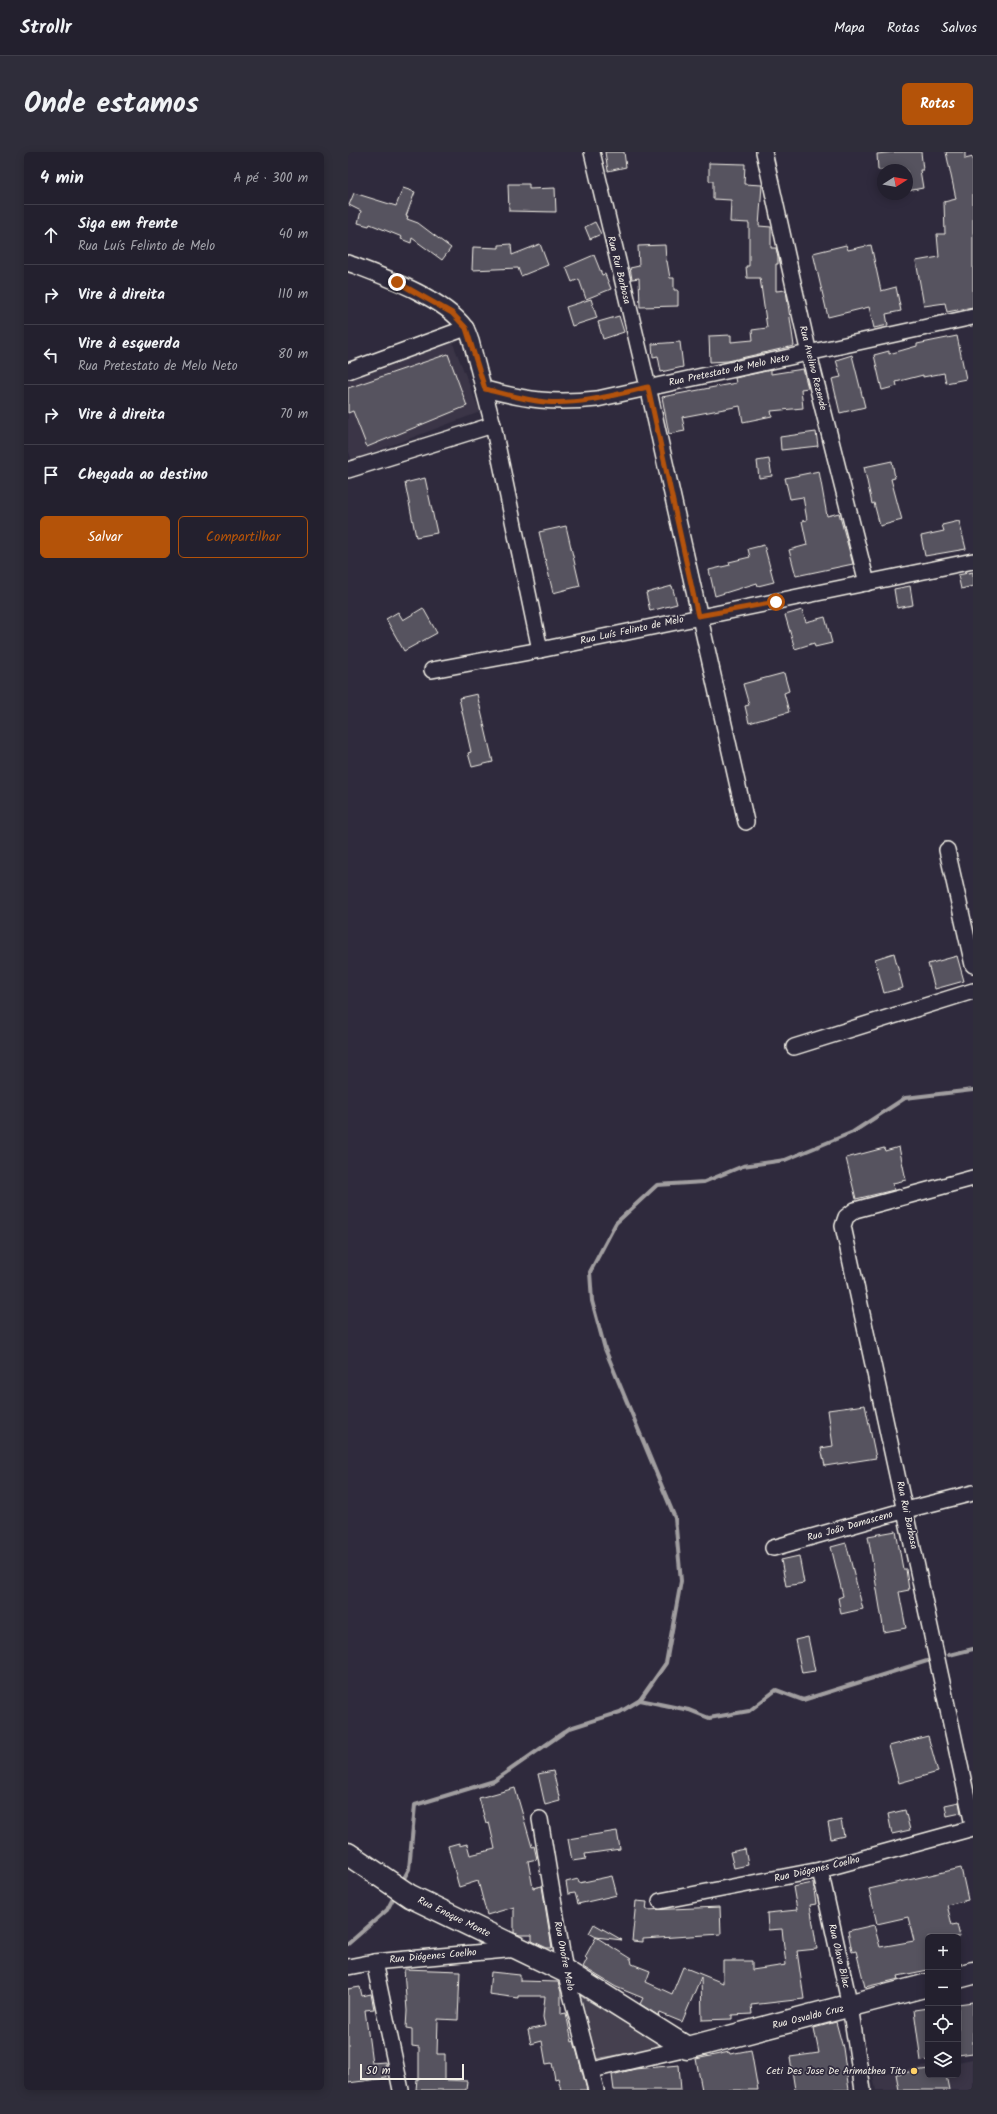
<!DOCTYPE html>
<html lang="pt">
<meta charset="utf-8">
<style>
body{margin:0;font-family:Kalam,sans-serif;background:#2f2d3a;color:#f1f3f6}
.controls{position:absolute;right:12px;bottom:12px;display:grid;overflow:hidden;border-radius:6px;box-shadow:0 2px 10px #0003}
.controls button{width:36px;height:36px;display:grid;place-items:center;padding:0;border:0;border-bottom:1px solid #403e4a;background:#23202e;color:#f1f3f6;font:20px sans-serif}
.compass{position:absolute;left:529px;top:12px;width:36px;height:36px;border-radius:50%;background:#23202e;box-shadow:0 2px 10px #0003;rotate:79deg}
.scale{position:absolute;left:12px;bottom:10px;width:104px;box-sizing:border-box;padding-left:4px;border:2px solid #f4f1e8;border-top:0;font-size:11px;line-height:14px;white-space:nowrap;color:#f4f1e8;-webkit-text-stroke:3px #2f2a3d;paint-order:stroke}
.stop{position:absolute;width:12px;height:12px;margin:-9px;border:3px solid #b45309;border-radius:50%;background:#fff}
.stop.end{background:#b45309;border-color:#fff;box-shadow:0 1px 4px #0008}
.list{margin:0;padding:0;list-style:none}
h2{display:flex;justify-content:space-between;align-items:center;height:52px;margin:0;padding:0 16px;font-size:17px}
h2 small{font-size:13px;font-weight:400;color:#a3a3aa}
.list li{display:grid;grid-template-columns:26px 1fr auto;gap:12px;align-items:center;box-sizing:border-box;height:60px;padding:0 16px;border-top:1px solid #403e4a}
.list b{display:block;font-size:15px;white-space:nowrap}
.list p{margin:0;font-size:13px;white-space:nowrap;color:#a3a3aa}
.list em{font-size:13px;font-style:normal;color:#a3a3aa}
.actions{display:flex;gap:8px;padding:12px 16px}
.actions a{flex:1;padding:9px 0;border:1px solid #b45309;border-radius:6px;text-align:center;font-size:14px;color:#b45309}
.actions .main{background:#b45309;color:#fff}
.icon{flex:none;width:22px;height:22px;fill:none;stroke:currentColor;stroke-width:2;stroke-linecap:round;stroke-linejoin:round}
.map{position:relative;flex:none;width:625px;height:1938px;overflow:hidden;border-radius:6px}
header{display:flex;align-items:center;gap:24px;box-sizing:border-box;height:56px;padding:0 20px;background:#23202e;border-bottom:1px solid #403e4a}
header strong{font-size:19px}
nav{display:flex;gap:22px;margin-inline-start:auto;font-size:14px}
.intro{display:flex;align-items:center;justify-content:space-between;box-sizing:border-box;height:96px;padding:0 24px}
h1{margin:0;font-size:28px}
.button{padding:10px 18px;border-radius:6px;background:#b45309;color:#fff;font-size:14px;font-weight:700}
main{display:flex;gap:24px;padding:0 24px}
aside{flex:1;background:#23202e;border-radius:6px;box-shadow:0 2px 10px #0003}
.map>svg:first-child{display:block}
.built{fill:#3b3647}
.green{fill:#454050;stroke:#9c989c}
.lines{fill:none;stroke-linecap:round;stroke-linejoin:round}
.stream{stroke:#a19ea0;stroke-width:4}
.building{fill:#56525f;stroke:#f4f1e8}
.minor-casing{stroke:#f4f1e8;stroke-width:18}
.secondary-casing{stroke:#f4f1e8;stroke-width:25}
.minor{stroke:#2f2a3d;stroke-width:15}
.secondary{stroke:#2f2a3d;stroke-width:22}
.route{stroke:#b45309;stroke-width:5}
.poi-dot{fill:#ffd166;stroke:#2f2a3d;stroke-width:1.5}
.labels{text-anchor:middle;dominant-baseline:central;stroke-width:3.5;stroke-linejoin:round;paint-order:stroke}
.street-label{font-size:10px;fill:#f4f1e8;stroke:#2f2a3d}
.poi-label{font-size:10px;fill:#f4f1e8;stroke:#2f2a3d;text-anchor:end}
</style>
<header>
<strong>Strollr</strong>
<nav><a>Mapa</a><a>Rotas</a><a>Salvos</a></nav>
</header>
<div class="intro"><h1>Onde estamos</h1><a class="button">Rotas</a></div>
<main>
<aside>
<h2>4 min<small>A pé · 300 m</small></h2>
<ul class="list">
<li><svg class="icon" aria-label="ahead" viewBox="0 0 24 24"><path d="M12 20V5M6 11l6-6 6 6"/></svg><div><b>Siga em frente</b><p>Rua Luís Felinto de Melo</p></div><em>40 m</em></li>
<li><svg class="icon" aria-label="right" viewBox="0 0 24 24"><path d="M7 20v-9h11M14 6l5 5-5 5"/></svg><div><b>Vire à direita</b></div><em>110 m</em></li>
<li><svg class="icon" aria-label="left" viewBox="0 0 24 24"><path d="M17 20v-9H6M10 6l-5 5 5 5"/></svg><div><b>Vire à esquerda</b><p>Rua Pretestato de Melo Neto</p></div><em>80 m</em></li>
<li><svg class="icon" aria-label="right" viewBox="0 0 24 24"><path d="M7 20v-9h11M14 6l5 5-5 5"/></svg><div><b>Vire à direita</b></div><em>70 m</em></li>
<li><svg class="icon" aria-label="arrive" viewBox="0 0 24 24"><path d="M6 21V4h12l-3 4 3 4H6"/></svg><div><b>Chegada ao destino</b></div></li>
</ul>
<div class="actions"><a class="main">Salvar</a><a>Compartilhar</a></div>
</aside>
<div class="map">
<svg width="625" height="1938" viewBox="0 0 625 1938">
<rect width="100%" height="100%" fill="#2f2a3d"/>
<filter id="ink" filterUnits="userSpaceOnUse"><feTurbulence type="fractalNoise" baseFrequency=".025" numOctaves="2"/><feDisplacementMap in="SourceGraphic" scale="8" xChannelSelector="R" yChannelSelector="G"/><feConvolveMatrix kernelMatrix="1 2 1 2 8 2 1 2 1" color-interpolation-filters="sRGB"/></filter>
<g filter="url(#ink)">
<!-- built -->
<g class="built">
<polygon points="104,189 132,260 4,308 0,297 0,229"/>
<polygon points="625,1907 625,1938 528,1938 525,1923 580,1914 580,1923 610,1923 610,1910"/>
</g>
<!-- green -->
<polygon class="green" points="226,1840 317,1895 247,1907"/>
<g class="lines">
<!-- stream -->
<g class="stream">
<polyline points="601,1503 625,1497"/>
<polyline points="292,1548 318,1511 333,1429 327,1366 257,1197 244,1149 242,1120 268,1071 309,1033 356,1030 395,1014 437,1008 505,980 557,946 625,938"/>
<polyline points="54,1730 61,1717 67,1653 146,1629 222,1576 272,1560 292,1548 341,1558 361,1566 401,1559 428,1538 455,1548 579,1509"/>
<polyline points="0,1792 39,1758 48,1741"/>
</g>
</g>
<!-- building -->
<g class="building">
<polygon points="257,0 276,0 278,15 260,19"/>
<polygon points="547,0 573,0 575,18 572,18 575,36 559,39 559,18 530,18 529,2"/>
<polygon points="598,0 617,0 617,7 625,5 625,155 599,160 597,151 576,154 568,109 591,105 589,82 597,82 596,50 608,47"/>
<polygon points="361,11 397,12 396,32 414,33 411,74 423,75 423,96 428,96 430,106 430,112 428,112 428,139 438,138 446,194 380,209 362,210 361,184 383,183 383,190 405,188 404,178 419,176 412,126 399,126 398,114 401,114 401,71 382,70 383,48 365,47 365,29 361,29"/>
<polygon points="160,32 181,32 181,37 207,36 208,60 161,59"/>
<polygon points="55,36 67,40 58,64 60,64 59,67 70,71 103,96 94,108 64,86 63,91 53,87 54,85 22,72 21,74 10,71 13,59 1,53 6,41 48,54"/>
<polygon points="247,70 253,82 242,87 237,75"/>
<polygon points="163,92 164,103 192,92 200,113 173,124 170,116 124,118 125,95 151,96 151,93"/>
<polygon points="317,93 318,109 319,109 322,126 326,126 326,138 330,138 330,154 292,155 291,126 284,127 282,116 291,114 290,94"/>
<polygon points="498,93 500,98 523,93 533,139 548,135 553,159 538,162 540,173 526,176 521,155 480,165 465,101"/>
<polygon points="246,103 254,123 257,122 263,137 238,147 231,127 224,130 218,115"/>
<polygon points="243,147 249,166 224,174 218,155"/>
<polygon points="271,164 276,180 255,187 250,170"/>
<polygon points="609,184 618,227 598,231 596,221 575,225 575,223 548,230 549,234 534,238 526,203 541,199 541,202 569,194 569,192"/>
<polygon points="332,190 335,215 313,220 310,204 305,205 304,192"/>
<polygon points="100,202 119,254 19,295 5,259 0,261 0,236"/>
<polygon points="504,203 517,255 492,261 484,227 493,225 488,208"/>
<polygon points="455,217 460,236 453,237 455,256 423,259 424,264 395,270 392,254 334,265 337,279 321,282 314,245 388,231 387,226 423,218 423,222"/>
<polygon points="468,280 470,294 433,298 432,285"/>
<polygon points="421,307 424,324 411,326 409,309"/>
<polygon points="544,309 547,326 543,327 554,368 532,374 526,351 524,352 516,315"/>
<polygon points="471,319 479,364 491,361 505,412 448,424 441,398 459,393 454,369 459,368 455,345 442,347 437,326"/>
<polygon points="77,326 89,381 68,385 57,331"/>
<polygon points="611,369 618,397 577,404 573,384 596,379 594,373"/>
<polygon points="218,374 232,434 205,441 191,380"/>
<polygon points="416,393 426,430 410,434 409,431 367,444 361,418 382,413 381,410 402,405 400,397"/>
<polygon points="625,420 625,434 613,437 610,423"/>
<polygon points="324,434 329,452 302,459 298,441"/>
<polygon points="562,434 565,453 549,456 546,437"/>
<polygon points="75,456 89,481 56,499 38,467 50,460 55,468"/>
<polygon points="454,458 458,470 477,465 484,491 467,495 466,491 447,497 437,463"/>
<polygon points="436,521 441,539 436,541 441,560 401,571 397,554 401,553 395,532"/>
<polygon points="129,542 145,610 124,615 120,601 123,600 111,546"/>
<polygon points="546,801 555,836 536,841 527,807"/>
<polygon points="609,804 616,829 587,837 580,812"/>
<polygon points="551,995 558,1028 545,1031 546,1038 508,1047 498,1006 536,996 537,999"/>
<polygon points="517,1253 528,1306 477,1314 473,1296 485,1294 480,1258"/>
<polygon points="548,1379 555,1417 558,1417 561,1438 551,1440 558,1476 536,1480 520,1384"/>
<polygon points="498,1391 515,1457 493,1462 490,1446 495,1444 483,1395"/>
<polygon points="451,1404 456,1431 438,1434 433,1408"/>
<polygon points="460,1485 467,1519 454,1521 447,1488"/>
<polygon points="580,1584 590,1620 551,1631 541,1594"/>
<polygon points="205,1619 212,1649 197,1653 190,1622"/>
<polygon points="167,1636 184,1695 186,1694 189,1707 180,1709 185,1736 194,1734 204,1796 199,1796 184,1789 184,1783 172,1783 166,1781 166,1755 139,1763 130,1729 111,1735 100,1694 111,1691 111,1694 119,1692 122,1703 147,1697 141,1670 138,1671 131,1646"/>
<polygon points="611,1650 613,1661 599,1664 597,1653"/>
<polygon points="557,1658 562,1678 544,1682 540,1662"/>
<polygon points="493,1668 496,1684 483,1687 480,1671"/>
<polygon points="269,1679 272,1697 237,1702 238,1707 224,1709 220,1687"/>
<polygon points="397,1697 400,1713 386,1716 382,1700"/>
<polygon points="613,1716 620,1748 599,1753 604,1773 609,1772 612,1785 580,1785 580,1818 550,1824 551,1827 517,1835 508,1799 504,1800 500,1779 526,1773 532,1795 566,1789 560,1765 529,1772 521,1737"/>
<polygon points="264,1724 269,1743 230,1752 227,1741 220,1742 218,1730 230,1727 231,1731"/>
<polygon points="465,1731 468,1752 462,1753 469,1797 449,1799 456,1847 403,1853 404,1862 384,1863 384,1867 354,1868 353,1825 334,1870 312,1861 311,1864 292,1852 295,1846 268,1835 235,1815 239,1807 237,1805 248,1785 241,1781 246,1772 274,1788 248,1785 283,1807 284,1812 302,1819 298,1830 324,1842 335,1815 375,1831 375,1809 404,1809 404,1818 438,1813 434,1777 420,1778 419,1761 449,1758 445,1735"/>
<polygon points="288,1749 299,1750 298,1758 372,1755 373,1782 295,1787 295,1790 284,1789"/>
<polygon points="56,1817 112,1819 110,1868 90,1867 89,1902 97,1902 97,1928 119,1929 118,1938 68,1938 69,1927 71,1927 71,1895 64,1894 64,1877 58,1876 59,1859"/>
<polygon points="143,1820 172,1823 172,1829 210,1830 213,1840 213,1862 218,1861 224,1890 226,1889 239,1938 213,1938 210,1926 207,1927 204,1911 198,1912 194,1889 183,1892 180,1878 197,1874 195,1865 197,1844 170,1844 170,1846 141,1842"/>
<polygon points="12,1835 14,1844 23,1842 26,1857 17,1858 24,1911 37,1910 39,1926 0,1931 0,1837"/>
<polygon points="625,1850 625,1901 610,1903 610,1852"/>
<polygon points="580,1856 580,1908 573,1909 566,1858"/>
<polygon points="488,1870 495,1896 501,1938 447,1938 442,1905 471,1901 466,1876"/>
<polygon points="403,1898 410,1938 354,1938 348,1907 381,1900 382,1902"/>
<polygon points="331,1913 333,1938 266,1938 264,1923 287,1917"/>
<polygon points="580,1917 580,1923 598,1923 601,1938 551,1938 548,1922"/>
</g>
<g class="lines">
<!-- minor casing -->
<g class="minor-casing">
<g id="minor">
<polyline points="244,0 300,235 398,670"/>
<polyline points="416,0 461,202 519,431"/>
<path d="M 0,111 C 34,124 95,145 117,175 C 120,179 121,184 123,189 L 145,273 L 192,498"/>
<polyline points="0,219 118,176"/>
<path d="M 137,237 C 178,248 206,252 249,247 L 625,165"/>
<polyline points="0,318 145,273"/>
<polyline points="84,518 192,498 625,409"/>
<polyline points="599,698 625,813"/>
<polyline points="446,895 625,839"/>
<polyline points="625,1026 507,1058 498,1065 495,1074 625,1673"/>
<polyline points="425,1396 558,1358 625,1341"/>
<polyline points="192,1667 217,1819 248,1938"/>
<polyline points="472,1718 502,1854 515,1938"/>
<polyline points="312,1749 472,1718 625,1676"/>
<polyline points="26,1810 53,1938"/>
<polyline points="0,1815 26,1810 170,1797"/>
<polyline points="244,1918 339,1896"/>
</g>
</g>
<!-- secondary casing -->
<g class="secondary-casing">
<g id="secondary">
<polyline points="0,1702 62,1744 217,1819 339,1896 580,1833"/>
<polyline points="610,1825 625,1821"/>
</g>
</g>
<!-- minor -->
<use href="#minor" class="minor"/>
<!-- secondary -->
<use href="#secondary" class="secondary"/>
</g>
</g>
<g class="lines" filter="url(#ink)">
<!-- route -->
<path class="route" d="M 49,130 L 104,161 L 118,176 L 137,237 C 157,242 176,248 197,250 C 232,253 266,243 300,235 L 350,464 L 428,450"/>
</g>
<!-- markers -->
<circle class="poi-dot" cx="566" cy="1919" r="4"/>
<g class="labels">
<!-- street labels -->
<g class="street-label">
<text transform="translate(271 118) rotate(76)">Rua Rui Barbosa</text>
<text transform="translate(465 216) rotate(76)">Rua Avelino Rezende</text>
<text transform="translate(381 218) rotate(-12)">Rua Pretestato de Melo Neto</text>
<text transform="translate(284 478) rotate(-12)">Rua Luís Felinto de Melo</text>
<text transform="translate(559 1363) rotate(78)">Rua Rui Barbosa</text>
<text transform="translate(502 1374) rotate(-16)">Rua João Damasceno</text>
<text transform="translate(469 1717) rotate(-13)">Rua Diógenes Coelho</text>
<text transform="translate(106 1765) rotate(26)">Rua Enoque Monte</text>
<text transform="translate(85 1804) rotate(-5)">Rua Diógenes Coelho</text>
<text transform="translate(216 1804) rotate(79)">Rua Onofre Melo</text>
<text transform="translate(491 1804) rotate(77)">Rua Olavo Bilac</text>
<text transform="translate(460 1865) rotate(-14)">Rua Osvaldo Cruz</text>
</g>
<!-- poi labels -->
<g class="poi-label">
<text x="558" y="1919">Ceti Des Jose De Arimathea Tito</text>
</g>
</g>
</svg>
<div class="controls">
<button>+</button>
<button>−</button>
<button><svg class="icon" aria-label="locate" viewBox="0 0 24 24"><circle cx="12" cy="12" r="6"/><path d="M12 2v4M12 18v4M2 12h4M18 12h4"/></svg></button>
<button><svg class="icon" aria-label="layers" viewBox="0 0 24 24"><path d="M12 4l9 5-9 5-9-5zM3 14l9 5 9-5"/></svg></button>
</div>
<svg class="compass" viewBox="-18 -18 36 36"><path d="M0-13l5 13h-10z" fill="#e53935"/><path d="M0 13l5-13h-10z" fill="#a3a3aa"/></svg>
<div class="scale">50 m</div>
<div class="stop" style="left:428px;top:450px"></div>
<div class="stop end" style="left:49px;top:130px"></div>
</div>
</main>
